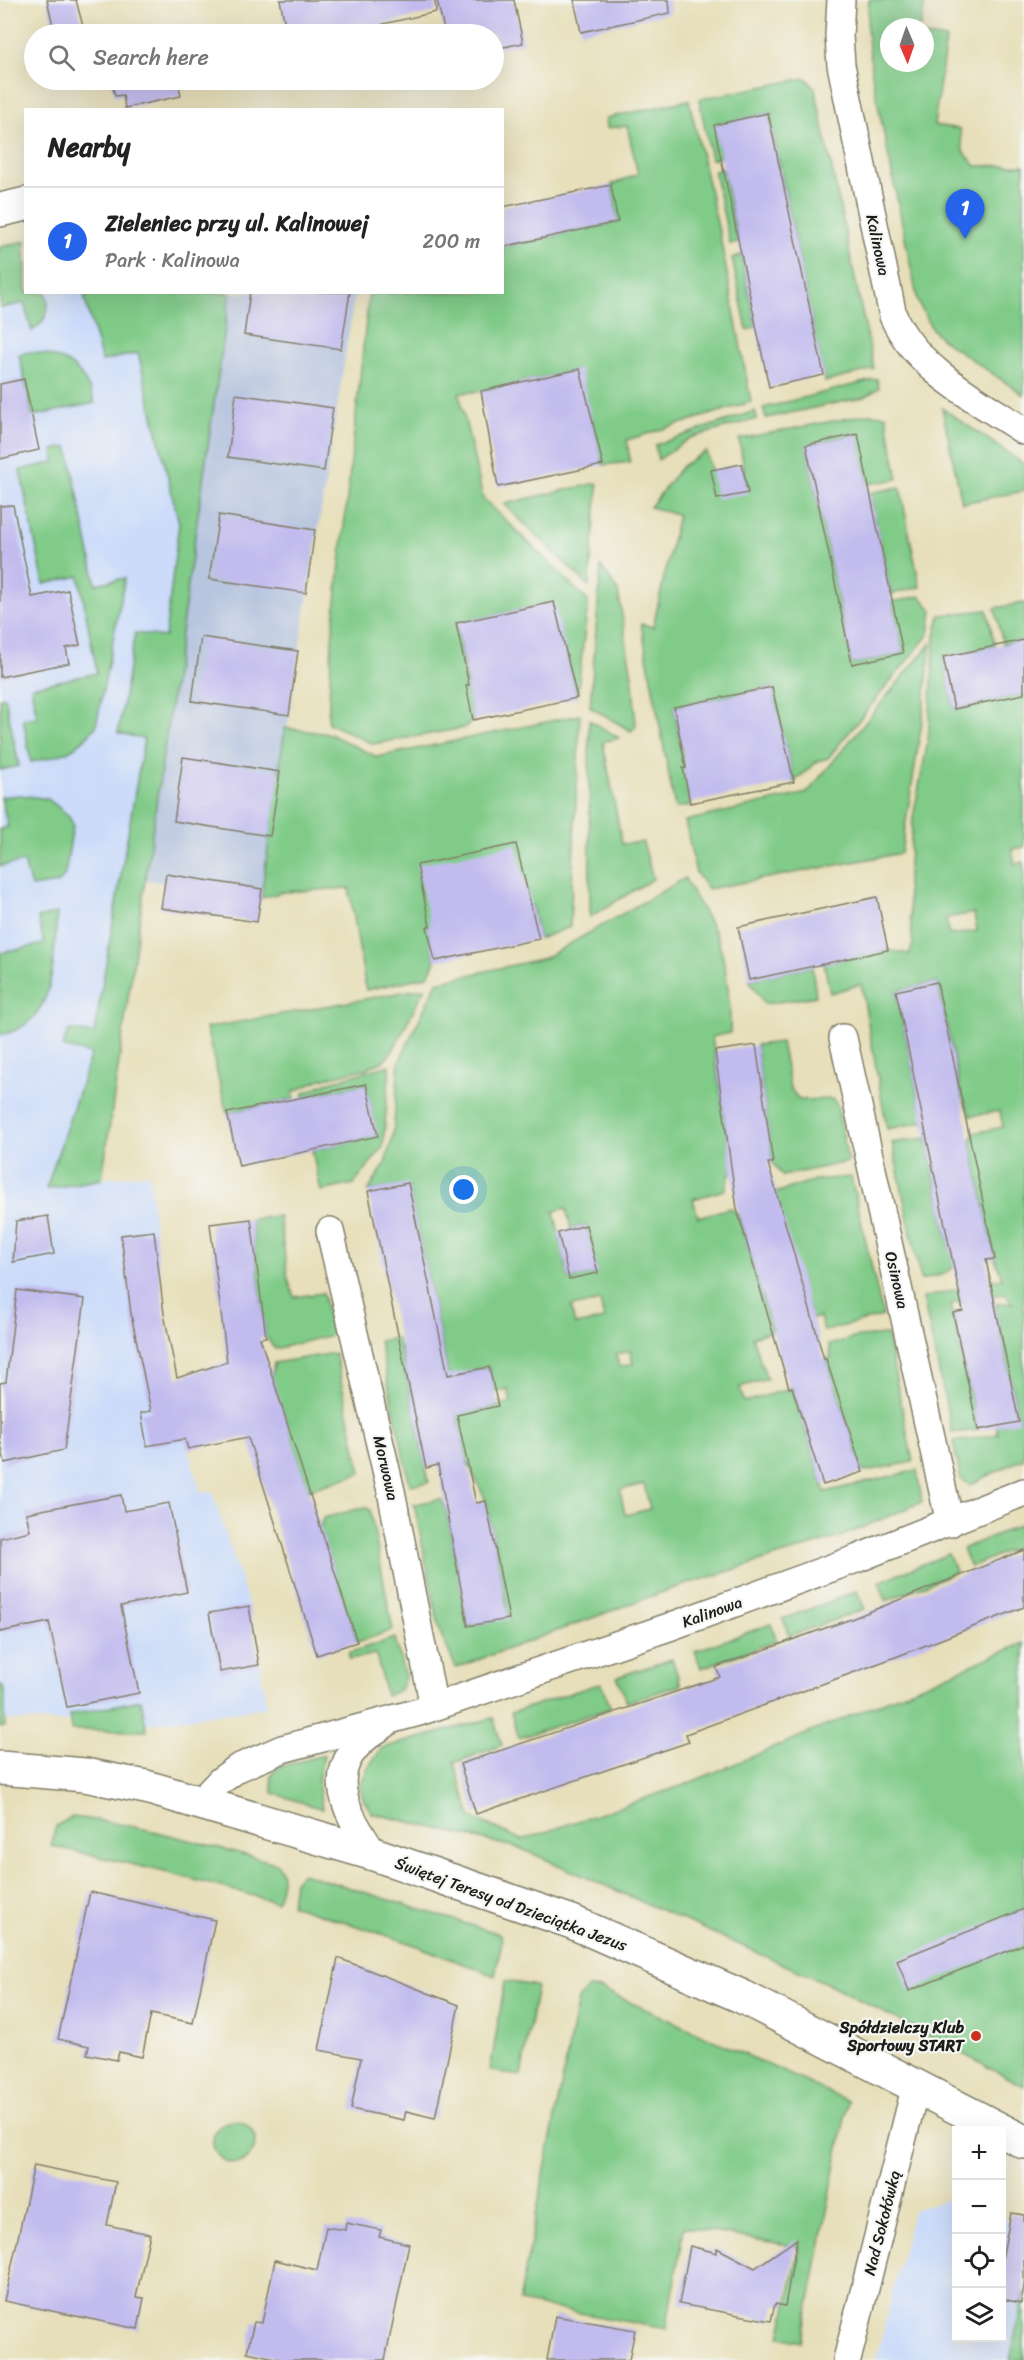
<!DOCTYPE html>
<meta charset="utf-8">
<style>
body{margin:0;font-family:Sriracha,sans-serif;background:#f2f2f2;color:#222}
.controls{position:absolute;right:18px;bottom:18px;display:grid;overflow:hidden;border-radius:0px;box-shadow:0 6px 24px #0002}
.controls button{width:54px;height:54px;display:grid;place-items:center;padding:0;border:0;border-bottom:2px solid #e0e0e0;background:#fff;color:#222;font:30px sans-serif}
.compass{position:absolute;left:880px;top:18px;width:54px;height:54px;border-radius:50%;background:#fff;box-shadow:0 6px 24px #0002;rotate:178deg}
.you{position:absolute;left:464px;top:1190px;width:21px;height:21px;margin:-15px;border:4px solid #fff;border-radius:50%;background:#1a73e8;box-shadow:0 0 0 9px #1a73e833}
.badge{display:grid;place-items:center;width:39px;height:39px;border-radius:50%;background:#2563eb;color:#fff;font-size:20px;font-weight:700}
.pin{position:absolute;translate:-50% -50px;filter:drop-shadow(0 2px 3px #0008)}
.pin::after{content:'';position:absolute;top:32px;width:21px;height:18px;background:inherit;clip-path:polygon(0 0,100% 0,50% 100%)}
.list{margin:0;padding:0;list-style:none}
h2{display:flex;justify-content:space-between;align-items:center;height:78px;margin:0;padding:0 24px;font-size:26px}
h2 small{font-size:20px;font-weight:400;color:#767676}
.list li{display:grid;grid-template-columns:39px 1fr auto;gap:18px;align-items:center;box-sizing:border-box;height:108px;padding:0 24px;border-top:2px solid #e0e0e0}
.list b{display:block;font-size:22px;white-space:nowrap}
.list p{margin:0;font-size:20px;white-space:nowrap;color:#767676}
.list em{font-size:20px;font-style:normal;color:#767676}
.icon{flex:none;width:33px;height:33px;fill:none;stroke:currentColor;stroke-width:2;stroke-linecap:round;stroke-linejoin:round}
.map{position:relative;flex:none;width:1024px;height:2360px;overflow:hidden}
.search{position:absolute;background:#fff;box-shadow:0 6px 24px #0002;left:24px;top:24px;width:480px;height:66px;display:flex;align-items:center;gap:15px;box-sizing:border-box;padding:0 21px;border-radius:33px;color:#767676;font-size:22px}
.panel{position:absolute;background:#fff;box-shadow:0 6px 24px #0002;left:24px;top:108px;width:480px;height:186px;border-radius:0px}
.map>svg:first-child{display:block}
.built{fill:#cbdbf9}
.industrial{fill:#b7c5de}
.green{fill:#80cb88;stroke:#4e7452;stroke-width:1.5;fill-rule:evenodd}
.building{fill:#c2bcee}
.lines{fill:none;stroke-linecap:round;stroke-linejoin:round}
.minor-casing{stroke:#827e6a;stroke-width:30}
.tertiary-casing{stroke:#827e6a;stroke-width:36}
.minor{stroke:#fff;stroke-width:27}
.tertiary{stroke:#fff;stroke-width:33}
.poi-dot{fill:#c8321e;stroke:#f6f6f2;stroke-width:2}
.labels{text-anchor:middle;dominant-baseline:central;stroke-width:4.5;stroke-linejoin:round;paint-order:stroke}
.street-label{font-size:16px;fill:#1c1c1c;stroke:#f6f6f2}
.poi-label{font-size:16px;font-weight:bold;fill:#1c1c1c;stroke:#f6f6f2;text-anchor:end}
</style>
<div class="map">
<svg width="1024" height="2360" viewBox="0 0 1024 2360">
<rect width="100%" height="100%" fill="#f6f6f2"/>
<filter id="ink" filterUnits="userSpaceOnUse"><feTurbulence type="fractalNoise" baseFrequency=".0167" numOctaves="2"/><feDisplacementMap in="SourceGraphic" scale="12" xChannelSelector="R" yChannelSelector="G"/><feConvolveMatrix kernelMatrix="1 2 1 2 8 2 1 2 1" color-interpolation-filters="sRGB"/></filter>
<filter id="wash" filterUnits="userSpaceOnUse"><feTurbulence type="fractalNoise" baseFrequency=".008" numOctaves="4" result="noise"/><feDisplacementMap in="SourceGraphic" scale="24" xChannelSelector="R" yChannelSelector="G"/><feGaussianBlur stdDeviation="1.35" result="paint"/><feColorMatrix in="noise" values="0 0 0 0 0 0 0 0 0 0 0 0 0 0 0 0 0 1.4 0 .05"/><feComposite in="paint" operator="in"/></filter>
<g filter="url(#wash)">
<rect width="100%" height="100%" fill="#e7dfb9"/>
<!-- built -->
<g class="built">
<polygon points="25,241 26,292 230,293 102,1179 149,1174 164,1314 185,1439 201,1493 212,1491 249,1606 267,1707 145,1724 0,1720 0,247"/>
<polygon points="956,2197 956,2338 1002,2338 1002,2218 1024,2229 1024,2292 1010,2360 876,2360 913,2210"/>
</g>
<!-- industrial -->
<polygon class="industrial" points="230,293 355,293 257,922 161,908 164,883 146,880"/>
<!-- green -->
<g class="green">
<polygon points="869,0 925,0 921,27 889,27 889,63 925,63 925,36 946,39 934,125 960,129 963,151 976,166 1024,165 1024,395 943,340 932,329 918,302 872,75 867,28"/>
<polygon points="806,78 815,88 874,369 825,382 769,113 715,125 721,157 711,159 699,99"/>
<polygon points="689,100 720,236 751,402 627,440 630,462 603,465 579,370 481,391 459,393 483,498 588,601 577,698 553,603 456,623 473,720 464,728 373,744 328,723 332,639 369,293 502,292 503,247 618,222 611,185 638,174 627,126 607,128 606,118"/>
<polygon points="723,169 738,242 730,244 714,171"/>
<path d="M 25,241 L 26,292 L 46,293 C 51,310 46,321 32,331 L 24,303 L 0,308 L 0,247 Z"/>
<polygon points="741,255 756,327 747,330 732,258"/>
<polygon points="97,293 230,293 102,1179 46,1189 91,1054 62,1047 69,1030 94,1034 144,739 118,733 135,633 165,637 179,523 138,353 102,361 84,296"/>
<path d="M 31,352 C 67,356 83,368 95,403 L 32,416 L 19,354 Z"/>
<polygon points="877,379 879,388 865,397 766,418 763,408"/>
<polygon points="942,408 1024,464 1024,491 962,503"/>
<polygon points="755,411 757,419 690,438 658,460 655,445"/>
<polygon points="869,414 886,415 898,479 868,484 857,434 806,445 852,664 903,653 892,602 920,596 932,610 929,634 828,758 818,761 794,782 772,687 674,707 690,803 689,806 675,808 641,624 653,627 678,515 650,507 682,466 706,451 711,470 748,492 739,439"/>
<path d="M 68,447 L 96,584 L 125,578 L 96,726 C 75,753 63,755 31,762 L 23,719 L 37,717 L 31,687 L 97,673 L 79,576 L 44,584 L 20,470 L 55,462 L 53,450 Z"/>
<polygon points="597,483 598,487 589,586 504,504"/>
<polygon points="900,487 920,587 891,594 870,493"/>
<polygon points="601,566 618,591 633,682 636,726 631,731 590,707"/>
<polygon points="1024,603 1024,640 1003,644 995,608"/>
<path d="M 987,610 L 995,646 L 943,657 L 954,709 L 1024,694 L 1024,847 L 1012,849 L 1015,864 L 1024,862 L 1024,1458 L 970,1485 L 961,1479 L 953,1442 L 998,1434 L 997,1426 L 1019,1421 L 995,1304 L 1012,1303 L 1005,1293 L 951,1304 L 978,1430 L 952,1433 L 923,1298 L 1002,1278 L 995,1259 L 971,1143 L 974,1133 L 1003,1127 L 1000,1111 L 971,1116 L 962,1097 L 937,982 L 896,991 L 920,1106 L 927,1121 L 887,1129 L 861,984 L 830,993 L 824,963 L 888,950 L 909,954 L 913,945 L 907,884 L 913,817 L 928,741 L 935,637 L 940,615 ZM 974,913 L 977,931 L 949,935 L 946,918 Z"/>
<polygon points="931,643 922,722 901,853 708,889 696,873 685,821 807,793"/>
<polygon points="5,697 19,766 0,770 0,698"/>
<polygon points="580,715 570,927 539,939 532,905 428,927 435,961 428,976 366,990 349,888 283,892 261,898 285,728 330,734 377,757"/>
<polygon points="589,720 619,738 603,742 622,844 643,842 653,879 590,917"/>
<polygon points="20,795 48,799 69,816 73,825 65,874 59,883 31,887 24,862 0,866 0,829 8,827 1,797"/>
<path d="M 685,878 C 694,899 711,921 718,940 C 727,966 731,1006 730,1033 L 712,1037 L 732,1168 L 725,1190 L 693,1199 L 698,1217 L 730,1208 L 739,1216 L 772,1331 L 752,1337 L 767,1379 L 740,1387 L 744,1402 L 792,1388 L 825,1492 L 917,1470 L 922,1502 L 840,1537 L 671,1589 L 456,1668 L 440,1632 L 414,1504 L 441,1499 L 446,1509 L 468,1626 L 509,1618 L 486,1501 L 466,1459 L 408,1184 L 368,1191 L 384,1166 L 393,1136 L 399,1062 L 437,982 L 545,958 ZM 566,1208 L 571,1229 L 586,1225 L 597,1273 L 569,1279 L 554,1211 ZM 600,1301 L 604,1319 L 575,1325 L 571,1307 ZM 630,1351 L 633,1364 L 619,1367 L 616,1354 ZM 489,1367 L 494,1392 L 508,1389 L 511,1403 L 477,1411 L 469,1371 ZM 644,1484 L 650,1509 L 625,1515 L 620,1490 Z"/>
<path d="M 57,913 C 53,959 58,1024 0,1035 L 0,953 L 44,944 L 38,918 Z"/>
<polygon points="812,966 816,996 765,1004 749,980"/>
<polygon points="425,988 392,1052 382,1062 364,1069 321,1079 293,1092 294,1099 227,1113 206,1028"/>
<polygon points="781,1042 790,1088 799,1100 832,1099 837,1104 848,1162 782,1176 773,1163 756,1045"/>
<polygon points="390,1065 383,1147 354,1184 321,1191 312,1150 377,1136 366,1084 304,1097 304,1093 326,1083"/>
<polygon points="926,1138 954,1267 944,1274 921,1280 892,1143"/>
<polygon points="851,1177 883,1316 824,1331 820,1317 812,1319 775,1193 815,1180"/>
<polygon points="279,1216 288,1279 294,1297 323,1293 332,1335 275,1349 266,1337 251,1219"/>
<polygon points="887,1335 913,1462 863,1472 826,1359 831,1358 829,1345 857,1337"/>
<polygon points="396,1338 401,1351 429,1482 410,1485 379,1341"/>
<polygon points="335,1353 361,1473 308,1490 272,1377 274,1363"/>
<polygon points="365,1507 370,1510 393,1630 357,1642 320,1528 323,1518"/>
<polygon points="1024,1523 1024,1544 970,1567 962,1549"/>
<polygon points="948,1554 956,1572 886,1601 879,1582"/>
<polygon points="857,1591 865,1609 789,1636 783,1619"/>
<polygon points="771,1624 777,1641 701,1668 695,1651"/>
<polygon points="395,1638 405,1678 400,1690 386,1696 376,1654 350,1659 348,1653"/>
<polygon points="1024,1643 1024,2086 833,1986 522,1849 372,1813 363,1799 360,1786 368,1767 382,1748 493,1718 502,1745 454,1763 471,1817 522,1840 684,1785"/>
<polygon points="672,1659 681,1685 627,1702 617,1677"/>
<polygon points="601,1683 611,1708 519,1738 511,1713"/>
<polygon points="0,1684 5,1688 5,1727 0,1727"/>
<polygon points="141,1700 147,1731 71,1730 69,1715"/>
<polygon points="324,1755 318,1780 322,1809 273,1793 271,1776 278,1767"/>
<path d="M 72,1817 C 140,1824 209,1846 276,1863 C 287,1874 280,1888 277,1902 L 161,1871 L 51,1846 L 56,1826 Z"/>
<polygon points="302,1873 500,1934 502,1940 495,1976 404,1941 291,1905 294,1881"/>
<polygon points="505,1981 537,1986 521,2076 490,2071"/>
<polygon points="588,1988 601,1989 848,2101 802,2342 780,2337 800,2247 684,2227 666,2329 519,2302 578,1999"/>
<circle cx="234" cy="2142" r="21"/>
<polygon points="1024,2292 1024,2360 1010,2360"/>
</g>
<g id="blocks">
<!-- building -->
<g class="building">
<polygon points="47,0 76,0 85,34 55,34"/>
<polygon points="280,0 435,0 436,12 383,24 385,34 287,34"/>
<polygon points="437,0 514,0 523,43 494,49 494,34 445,34"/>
<polygon points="574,0 669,0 670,13 581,32"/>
<polygon points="111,80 178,80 181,96 125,108 123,95 115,96"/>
<polygon points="318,80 348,80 319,86"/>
<polygon points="768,113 824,375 769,387 714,125"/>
<polygon points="611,185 618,222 502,247 502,207"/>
<polygon points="250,292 350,292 341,349 244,335"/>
<polygon points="580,369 603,465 498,487 481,391"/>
<polygon points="24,379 39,450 0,459 0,384"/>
<polygon points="236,394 333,408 324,471 228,457"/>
<polygon points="858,434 903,653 852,664 806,445"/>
<polygon points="742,464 748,493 717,499 711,470"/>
<polygon points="13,505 32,597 68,590 80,645 66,648 69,663 0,677 0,506"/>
<polygon points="219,515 315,530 306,593 209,579"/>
<polygon points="554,602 577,698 473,720 466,685 469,685 456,623"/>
<polygon points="201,637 298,651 289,715 192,701"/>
<polygon points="1024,640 1024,694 954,709 943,657"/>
<polygon points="772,687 794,782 690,803 683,768 686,768 674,707"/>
<polygon points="183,757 280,772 270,836 174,821"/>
<polygon points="516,844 539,939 435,961 427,927 430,926 417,865"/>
<polygon points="166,874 262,889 257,922 161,908"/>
<polygon points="877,897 888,950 749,980 738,927"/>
<polygon points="937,982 995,1259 986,1260 1019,1422 978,1430 953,1313 963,1311 896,991"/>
<polygon points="756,1045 773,1163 768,1163 824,1359 826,1359 863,1472 823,1485 792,1387 789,1388 737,1209 715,1051"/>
<polygon points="366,1084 378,1136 239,1166 227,1113"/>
<polygon points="408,1183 448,1375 489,1367 498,1406 457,1415 476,1503 486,1501 509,1619 468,1626 438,1465 426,1468 368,1191"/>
<polygon points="48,1216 54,1254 13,1262 16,1221"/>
<polygon points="251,1219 266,1337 260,1338 357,1642 317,1655 248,1437 188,1449 185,1439 147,1446 141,1413 151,1411 131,1314 121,1235 154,1231 164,1314 177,1378 227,1362 210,1224"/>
<polygon points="586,1225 598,1273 569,1279 558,1233"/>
<polygon points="17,1290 85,1299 64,1450 5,1463 0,1439 0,1383 6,1382"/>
<polygon points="121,1495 124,1511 169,1503 187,1592 121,1606 139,1693 67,1707 49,1622 0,1632 0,1538 30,1531 26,1513"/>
<polygon points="1024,1550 1024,1607 893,1658 686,1734 689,1742 476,1814 460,1764 720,1677 716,1667 851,1619"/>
<polygon points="249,1606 259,1665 220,1672 209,1613"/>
<polygon points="90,1892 215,1920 193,2023 151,2014 142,2057 119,2052 117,2060 87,2054 89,2046 58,2039"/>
<polygon points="1024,1909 1024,1944 909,1991 897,1960"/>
<polygon points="338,1958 459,2005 435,2118 406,2111 404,2120 351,2109 361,2058 319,2050"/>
<polygon points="34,2165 116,2182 107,2225 150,2234 136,2297 144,2298 138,2329 4,2301"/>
<polygon points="1011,2213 1024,2215 1024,2286 1021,2303 1002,2299 1002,2259"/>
<polygon points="346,2223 381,2230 379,2237 409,2244 385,2360 284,2360 247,2352 254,2322 262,2323 275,2260 317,2270 326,2227 345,2230"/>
<polygon points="797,2239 785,2306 775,2304 771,2321 679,2304 690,2246 717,2253 717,2248 755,2268"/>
<polygon points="555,2316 635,2330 629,2360 547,2360"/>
</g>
</g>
</g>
<g filter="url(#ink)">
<use href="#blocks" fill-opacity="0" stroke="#827e6a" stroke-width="1.5"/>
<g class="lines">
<!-- minor casing -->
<g class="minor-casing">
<g id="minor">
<path d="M 841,0 L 839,36 L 841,65 L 893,316 C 917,370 976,399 1024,431"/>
<polyline points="843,1038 950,1523"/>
<polyline points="330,1231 391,1491 434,1707"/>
<polyline points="199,1803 220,1781 238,1768 282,1749 419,1712 669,1627 856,1559 1024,1492"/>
<path d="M 374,1854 C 340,1804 320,1763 384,1725"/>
<polyline points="847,2360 916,2085"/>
</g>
</g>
<!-- tertiary casing -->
<g class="tertiary-casing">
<g id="tertiary">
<polyline points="0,210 26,204"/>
<polyline points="0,1768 85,1775 146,1787 374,1854 572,1922 743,1997 1024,2142"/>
</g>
</g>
<!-- minor -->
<use href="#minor" class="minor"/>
<!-- tertiary -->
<use href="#tertiary" class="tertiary"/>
</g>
</g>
<!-- markers -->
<circle class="poi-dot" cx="976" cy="2036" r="6"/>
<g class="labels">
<!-- street labels -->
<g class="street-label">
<text transform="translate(878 245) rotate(78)">Kalinowa</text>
<text transform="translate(897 1280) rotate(77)">Osinowa</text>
<text transform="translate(386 1468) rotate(77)">Morwowa</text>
<text transform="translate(712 1612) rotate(-20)">Kalinowa</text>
<text transform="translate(511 1904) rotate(20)">Świętej Teresy od Dzieciątka Jezus</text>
<text transform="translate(882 2223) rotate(-76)">Nad Sokołówką</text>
</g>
<!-- poi labels -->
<g class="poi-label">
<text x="964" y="2027">Spółdzielczy Klub<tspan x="964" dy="18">Sportowy START</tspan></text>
</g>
</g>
</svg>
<div class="controls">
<button>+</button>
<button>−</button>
<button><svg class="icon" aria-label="locate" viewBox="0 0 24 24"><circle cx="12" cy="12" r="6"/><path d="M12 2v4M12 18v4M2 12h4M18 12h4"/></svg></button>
<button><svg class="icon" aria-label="layers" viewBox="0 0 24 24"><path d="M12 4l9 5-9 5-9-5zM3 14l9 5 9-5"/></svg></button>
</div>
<svg class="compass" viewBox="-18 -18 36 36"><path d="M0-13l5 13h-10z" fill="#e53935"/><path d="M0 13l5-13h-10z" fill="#767676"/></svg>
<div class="you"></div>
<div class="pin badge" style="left:965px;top:239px">1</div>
<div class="search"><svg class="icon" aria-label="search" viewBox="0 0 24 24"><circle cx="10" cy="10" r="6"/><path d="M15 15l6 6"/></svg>Search here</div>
<section class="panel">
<h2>Nearby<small></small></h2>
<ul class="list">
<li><span class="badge">1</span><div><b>Zieleniec przy ul. Kalinowej</b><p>Park · Kalinowa</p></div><em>200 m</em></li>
</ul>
</section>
</div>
